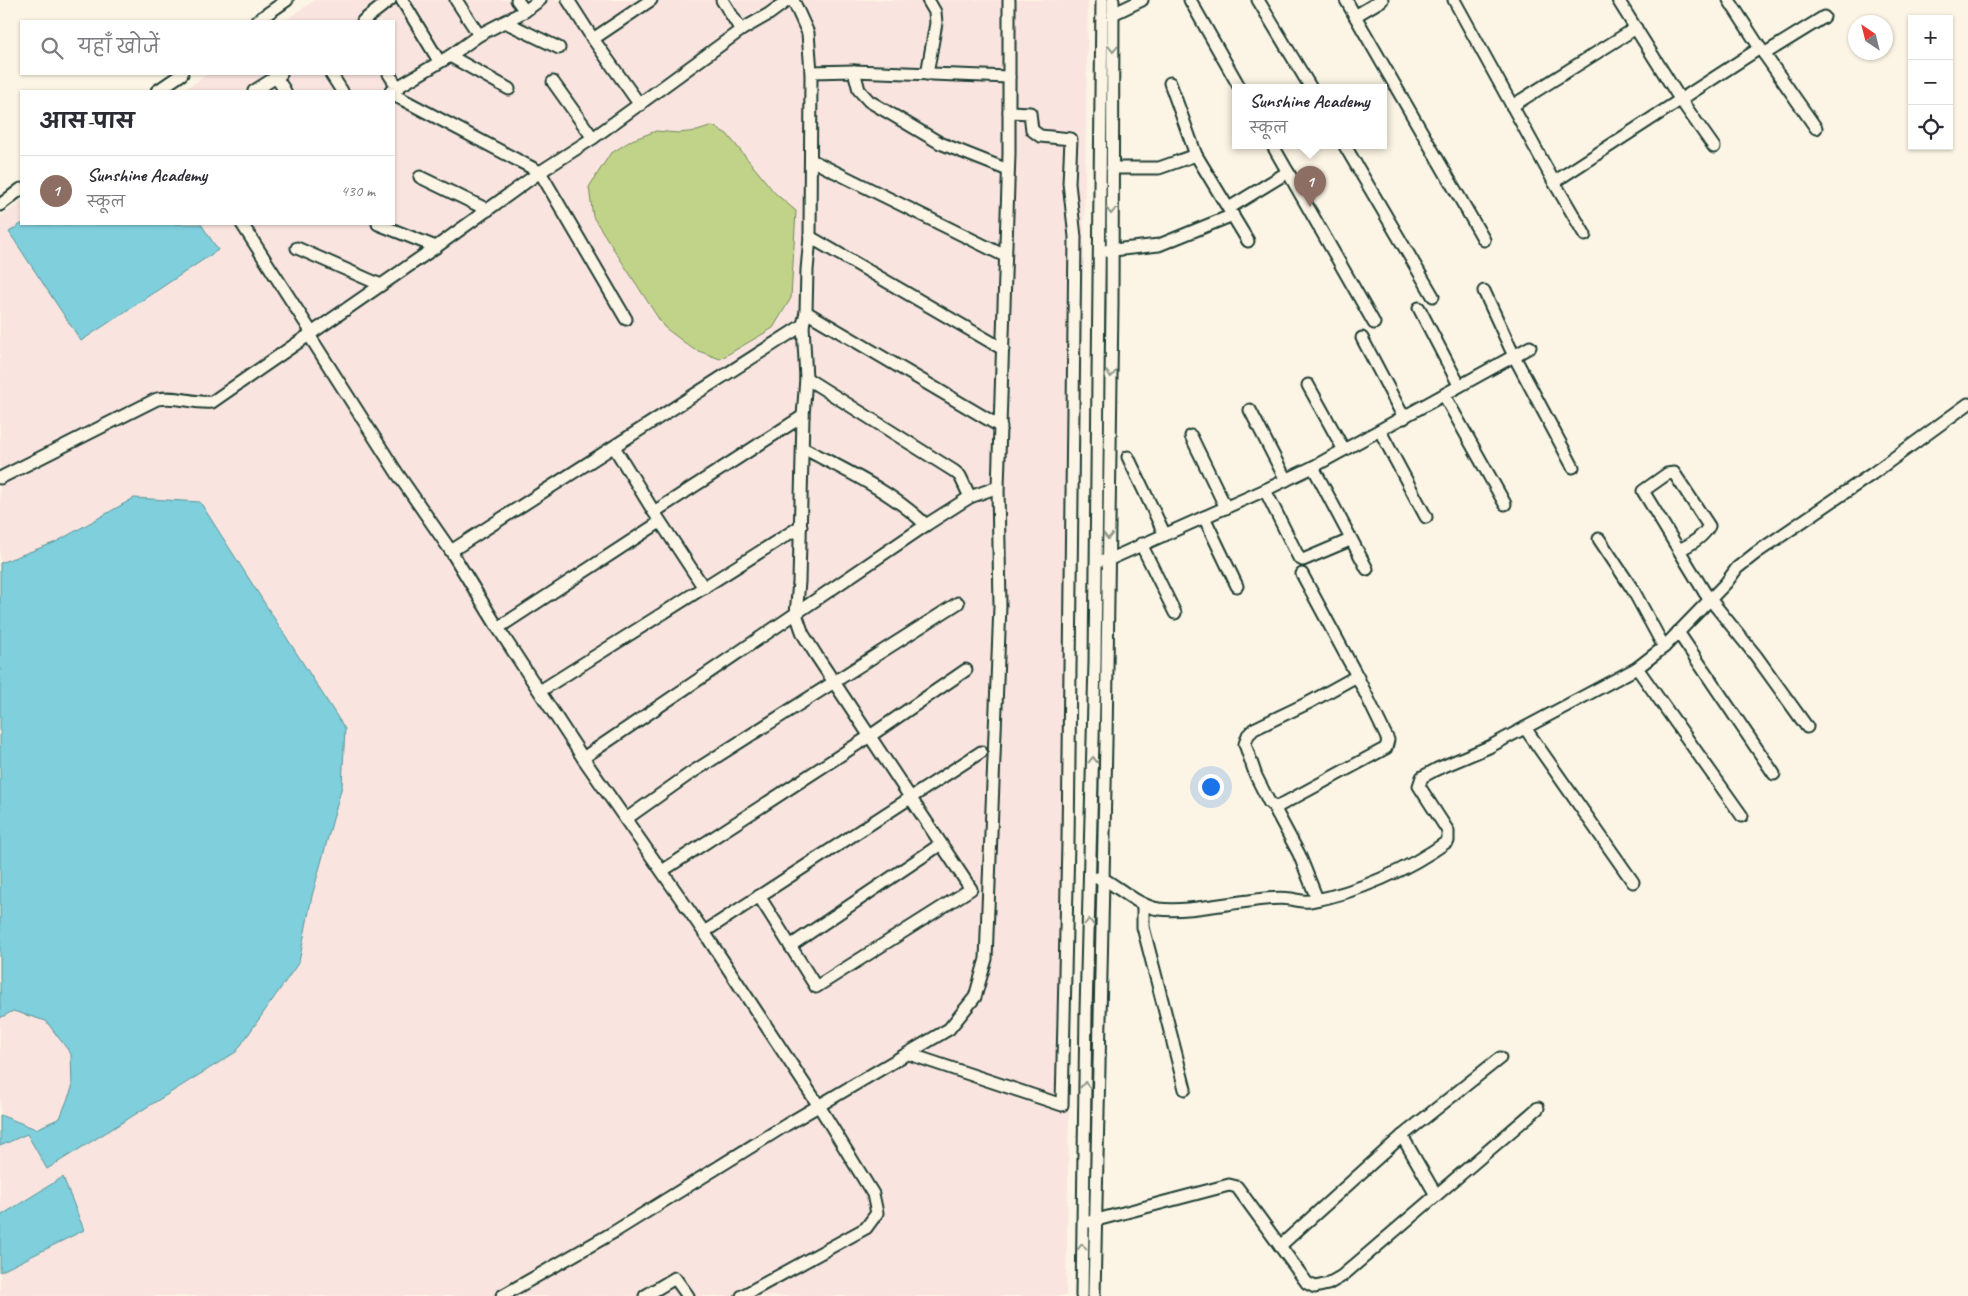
<!DOCTYPE html>
<html lang="hi">
<meta charset="utf-8">
<style>
body{margin:0;font-family:Caveat,"Playpen Sans Deva",sans-serif;background:#f7f7f7;color:#2b2b33}
.controls{position:absolute;right:15px;top:15px;display:grid;overflow:hidden;border-radius:0px;box-shadow:0 1px 4px #0004}
.controls button{width:45px;height:45px;display:grid;place-items:center;padding:0;border:0;border-bottom:1px solid #e1e1e2;background:#fff;color:#2b2b33;font:25px sans-serif}
.compass{position:absolute;left:1848px;top:15px;width:45px;height:45px;border-radius:50%;background:#fff;box-shadow:0 1px 4px #0004;rotate:325deg}
.you{position:absolute;left:1210px;top:786px;width:18px;height:18px;margin:-12px;border:4px solid #fff;border-radius:50%;background:#1a73e8;box-shadow:0 0 0 8px #1a73e833}
.badge{display:grid;place-items:center;width:32px;height:32px;border-radius:50%;background:#1a73e8;color:#fff;font-size:16px;font-weight:700}
.pin{position:absolute;translate:-50% -41px;filter:drop-shadow(0 1px 2px #0008)}
.pin::after{content:'';position:absolute;top:26px;width:18px;height:15px;background:inherit;clip-path:polygon(0 0,100% 0,50% 100%)}
.popup{position:absolute;left:1232px;top:84px;width:155px;height:65px;box-sizing:border-box;display:grid;place-content:center;border-radius:0px;background:#fff;filter:drop-shadow(0 1px 4px #0005);font-size:16px;white-space:nowrap;color:#7c7c81}
.popup b{font-size:19px;color:#2b2b33}
.popup::after{content:'';position:absolute;left:50%;top:100%;margin-left:-10px;border:10px solid transparent;border-top-color:#fff}
.list{margin:0;padding:0;list-style:none}
h2{display:flex;justify-content:space-between;align-items:center;height:65px;margin:0;padding:0 20px;font-size:21px}
h2 small{font-size:16px;font-weight:400;color:#7c7c81}
.list li{display:grid;grid-template-columns:32px 1fr auto;gap:15px;align-items:center;box-sizing:border-box;height:70px;padding:0 20px;border-top:1px solid #e1e1e2}
.list b{display:block;font-size:19px;white-space:nowrap}
.list p{margin:0;font-size:16px;white-space:nowrap;color:#7c7c81}
.list em{font-size:16px;font-style:normal;color:#7c7c81}
.icon{flex:none;width:28px;height:28px;fill:none;stroke:currentColor;stroke-width:2;stroke-linecap:round;stroke-linejoin:round}
.map{position:relative;flex:none;width:1968px;height:1296px;overflow:hidden}
.search{position:absolute;background:#fff;box-shadow:0 1px 4px #0004;left:20px;top:20px;width:375px;height:55px;display:flex;align-items:center;gap:12px;box-sizing:border-box;padding:0 18px;border-radius:0px;color:#7c7c81;font-size:19px}
.panel{position:absolute;background:#fff;box-shadow:0 1px 4px #0004;left:20px;top:90px;width:375px;height:135px;border-radius:0px}
.map>svg:first-child{display:block}
.built{fill:#fae4df}
.green{fill:#c1d388;stroke:#70885e}
.water{fill:#7fcfdc;stroke:#599599}
.lines{fill:none;stroke-linecap:round;stroke-linejoin:round}
.minor-casing{stroke:#1f3d34;stroke-width:15}
.minor{stroke:#fcf5e5;stroke-width:11}
.oneway{stroke:#8e998c}
</style>
<div class="map">
<svg width="1968" height="1296" viewBox="0 0 1968 1296">
<rect width="100%" height="100%" fill="#fcf5e5"/>
<filter id="ink" filterUnits="userSpaceOnUse"><feTurbulence type="fractalNoise" baseFrequency=".02" numOctaves="2"/><feDisplacementMap in="SourceGraphic" scale="10" xChannelSelector="R" yChannelSelector="G"/><feConvolveMatrix kernelMatrix="1 2 1 2 8 2 1 2 1" color-interpolation-filters="sRGB"/></filter>
<g filter="url(#ink)">
<!-- built -->
<polygon class="built" points="315,0 1088,0 1066,1296 0,1296 0,217 21,202 21,224 394,224 394,91 182,91 208,74 394,74 394,21 284,21"/>
<!-- green -->
<polygon class="green" points="713,126 727,134 775,193 796,211 791,298 773,328 720,359 693,349 664,327 593,217 589,187 610,154 632,140 656,131 678,133 697,131"/>
<!-- water -->
<g class="water">
<polygon points="21,224 201,224 218,250 81,341 9,232"/>
<polygon points="134,498 200,502 345,729 342,786 312,896 299,962 236,1052 47,1169 27,1134 0,1146 0,1115 36,1129 60,1118 72,1088 71,1054 46,1021 13,1011 0,1018 0,563 56,542"/>
<polygon points="63,1177 84,1230 0,1272 0,1216"/>
</g>
<g class="lines">
<!-- minor casing -->
<g class="minor-casing">
<g id="minor">
<polyline points="402,0 439,61"/>
<polyline points="456,0 479,35"/>
<polyline points="517,0 525,11"/>
<polyline points="568,0 593,39 640,105"/>
<polyline points="722,0 741,30"/>
<polyline points="1190,0 1240,88"/>
<polyline points="1258,0 1311,88"/>
<polyline points="1346,0 1355,16"/>
<polyline points="1382,0 1355,16 1484,240"/>
<polyline points="1454,0 1554,182"/>
<polyline points="1618,0 1680,99 1714,147"/>
<polyline points="1729,0 1760,48 1816,128"/>
<polyline points="1113,14 1142,0"/>
<polyline points="257,21 287,0"/>
<polyline points="363,21 390,0"/>
<polyline points="505,22 559,48"/>
<polyline points="593,39 651,0"/>
<polyline points="1764,54 1824,17"/>
<polyline points="450,56 509,89"/>
<polyline points="854,71 859,90 869,101 940,143 1008,170"/>
<polyline points="811,72 854,71 1009,77"/>
<polyline points="331,74 342,91"/>
<polyline points="389,74 398,88"/>
<polyline points="927,74 936,23 935,12 928,0"/>
<polyline points="276,77 285,91"/>
<polyline points="553,82 593,138"/>
<polyline points="1170,83 1196,155 1248,241"/>
<polyline points="157,91 182,74"/>
<polyline points="254,91 281,74"/>
<polyline points="391,91 450,56 479,35 525,11 540,0"/>
<polyline points="394,95 540,172 626,319"/>
<polyline points="1512,106 1636,28"/>
<polyline points="1273,146 1374,323"/>
<polyline points="1345,146 1433,296"/>
<polyline points="811,160 1005,256"/>
<polyline points="1112,168 1159,168 1196,155"/>
<polyline points="420,177 488,210"/>
<polyline points="0,205 21,189"/>
<polyline points="1229,208 1288,172"/>
<polyline points="242,224 312,333"/>
<polyline points="378,224 436,247"/>
<polyline points="1585,235 1554,182 1760,48"/>
<polyline points="810,237 1003,349"/>
<polyline points="297,248 381,285"/>
<polyline points="1104,251 1159,245 1233,215"/>
<polyline points="1484,291 1514,356 1573,467"/>
<polyline points="1419,308 1459,385"/>
<polyline points="806,312 1001,427"/>
<polyline points="309,335 397,473 451,551 498,628 583,758 704,932 819,1106 873,1194 877,1213 866,1228 742,1296"/>
<polyline points="1362,338 1404,418"/>
<polyline points="806,378 954,471 960,476 970,497"/>
<polyline points="1308,385 1344,450"/>
<polyline points="1444,395 1505,504"/>
<polyline points="1250,410 1286,480"/>
<polyline points="1380,431 1426,517"/>
<polyline points="1191,436 1226,508"/>
<polyline points="614,447 654,512 704,588"/>
<path d="M 803,448 C 845,470 891,491 926,525"/>
<polyline points="1128,457 1165,535"/>
<polyline points="1313,467 1367,569"/>
<path d="M 0,478 L 157,399 C 178,395 192,404 212,402 L 436,247 L 540,172 L 593,138 L 741,30 L 769,14 L 788,0"/>
<polyline points="1265,490 1299,558 1303,560 1350,540"/>
<polyline points="654,512 803,416"/>
<polyline points="1204,517 1237,586"/>
<polyline points="1599,539 1633,590 1664,647"/>
<polyline points="1141,544 1175,613"/>
<path d="M 1679,550 C 1690,545 1703,537 1709,526 L 1674,473 L 1667,474 L 1643,491 L 1705,593 L 1756,656 L 1807,727"/>
<polyline points="451,551 803,325"/>
<polyline points="1103,560 1108,560 1265,490 1313,467 1530,347"/>
<polyline points="1302,574 1357,676 1388,740 1386,748 1277,807 1276,811 1299,854 1317,899"/>
<polyline points="498,628 660,522"/>
<polyline points="1678,632 1774,774"/>
<polyline points="1637,668 1742,816"/>
<polyline points="540,691 801,526"/>
<polyline points="1525,728 1633,882"/>
<polyline points="583,758 926,525 970,497 998,487"/>
<polyline points="1277,809 1269,802 1256,776 1245,744 1248,735 1254,729 1310,702 1357,676"/>
<polyline points="626,819 688,775 958,603"/>
<polyline points="662,871 870,736 966,670"/>
<path d="M 1097,878 L 1102,878 C 1120,888 1138,906 1159,909 C 1186,912 1222,904 1249,901 C 1263,899 1278,897 1291,899 C 1297,900 1304,902 1310,901 C 1357,893 1409,869 1448,841 L 1448,831 L 1419,786 L 1422,777 L 1437,769 L 1489,747 L 1637,668 L 1664,647 L 1726,583 L 1737,568 L 1756,553 L 1872,474 L 1968,404"/>
<polyline points="759,896 816,987 971,889 816,655 803,634 796,614 799,582 803,416 806,378 803,325 806,312 807,270 810,237 811,72 808,33 793,0"/>
<polyline points="1143,904 1143,927 1185,1089"/>
<polyline points="704,932 981,752"/>
<polyline points="790,946 941,844"/>
<polyline points="909,1054 1062,1105 1068,842 1075,237 1069,183 1071,139 1040,136 1032,130 1030,113 1009,112"/>
<polyline points="1402,1136 1436,1195"/>
<polyline points="1089,1222 1229,1185 1237,1187 1307,1283 1315,1287 1328,1284 1342,1276 1538,1108"/>
<polyline points="1280,1246 1402,1136 1500,1058"/>
<polyline points="502,1296 614,1232 786,1125 949,1029 975,997 986,959 1000,606 998,487 1009,154 1009,0"/>
<polyline points="645,1296 675,1278 688,1296"/>
<polyline points="1082,1296 1086,1011 1095,662 1102,0"/>
<polyline points="1094,1296 1106,742 1112,305 1113,0"/>
</g>
</g>
<!-- minor -->
<use href="#minor" class="minor"/>
</g>
<!-- one-way arrows -->
<defs><path id="oneway-chevron" d="M-2-3.5L2.5 0L-2 3.5" fill="none" stroke-width="1.6" stroke-linecap="round" stroke-linejoin="round" transform="scale(1.25)"/></defs>
<g class="oneway">
<use href="#oneway-chevron" transform="translate(1113 49) rotate(91)"/>
<use href="#oneway-chevron" transform="translate(1111 211) rotate(91)"/>
<use href="#oneway-chevron" transform="translate(1111 374) rotate(91)"/>
<use href="#oneway-chevron" transform="translate(1108 536) rotate(91)"/>
<use href="#oneway-chevron" transform="translate(1093 760) rotate(-89)"/>
<use href="#oneway-chevron" transform="translate(1089 922) rotate(-88)"/>
<use href="#oneway-chevron" transform="translate(1085 1085) rotate(-89)"/>
<use href="#oneway-chevron" transform="translate(1082 1247) rotate(-90)"/>
</g>
</g>
</svg>
<div class="controls">
<button>+</button>
<button>−</button>
<button><svg class="icon" aria-label="locate" viewBox="0 0 24 24"><circle cx="12" cy="12" r="6"/><path d="M12 2v4M12 18v4M2 12h4M18 12h4"/></svg></button>
</div>
<svg class="compass" viewBox="-18 -18 36 36"><path d="M0-13l5 13h-10z" fill="#e53935"/><path d="M0 13l5-13h-10z" fill="#7c7c81"/></svg>
<div class="you"></div>
<div class="pin badge" style="left:1310px;top:207px;background:#8d6e63">1</div>
<div class="popup"><b>Sunshine Academy</b>स्कूल</div>
<div class="search"><svg class="icon" aria-label="search" viewBox="0 0 24 24"><circle cx="10" cy="10" r="6"/><path d="M15 15l6 6"/></svg>यहाँ खोजें</div>
<section class="panel">
<h2>आस-पास<small></small></h2>
<ul class="list">
<li><span class="badge" style="background:#8d6e63">1</span><div><b>Sunshine Academy</b><p>स्कूल</p></div><em>430 m</em></li>
</ul>
</section>
</div>
